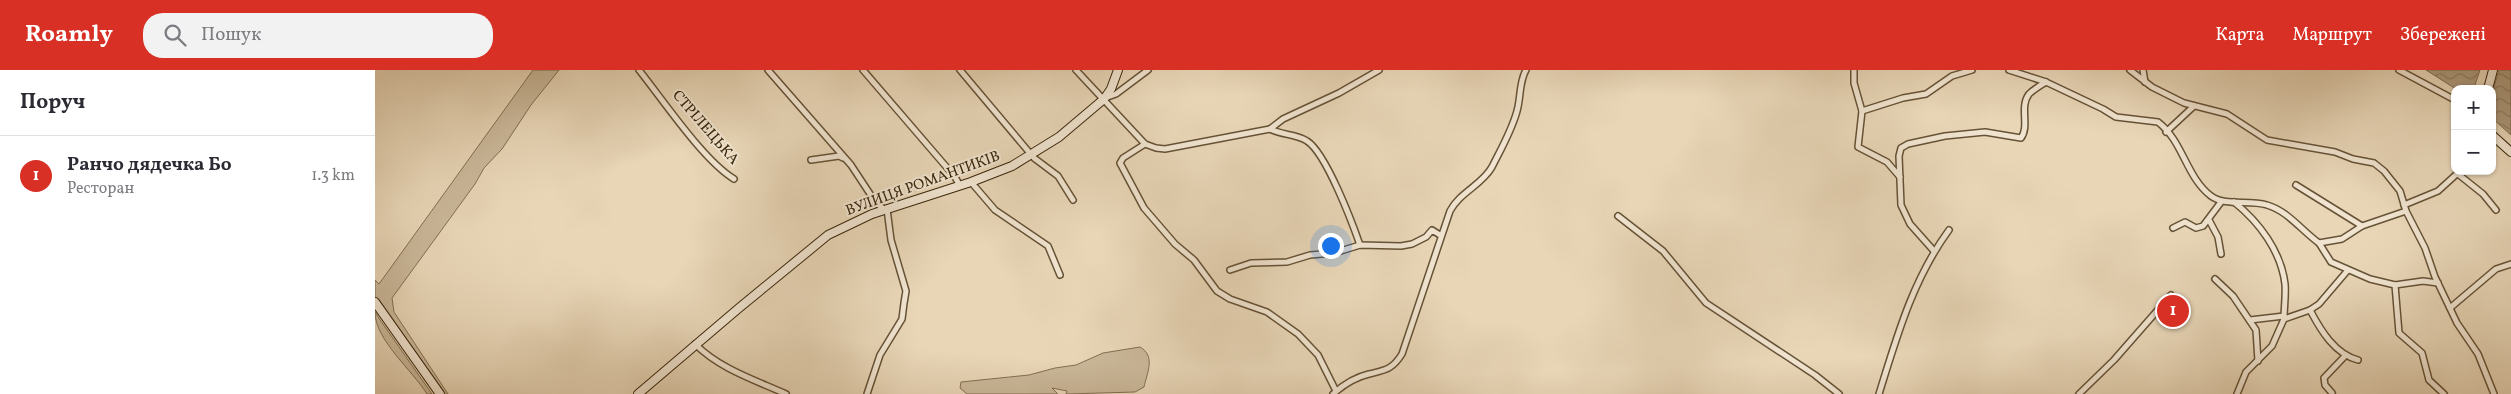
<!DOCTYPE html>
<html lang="uk">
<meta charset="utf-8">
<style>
body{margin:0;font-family:Vollkorn,serif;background:#f2f2f3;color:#2b2b33}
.controls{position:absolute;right:15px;top:15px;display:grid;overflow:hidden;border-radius:10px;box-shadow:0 1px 4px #0004}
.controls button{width:45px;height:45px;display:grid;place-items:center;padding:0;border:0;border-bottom:1px solid #e1e1e2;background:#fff;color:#2b2b33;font:25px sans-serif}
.you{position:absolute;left:955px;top:175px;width:18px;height:18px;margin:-12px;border:4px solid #fff;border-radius:50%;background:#1a73e8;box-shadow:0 0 0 8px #1a73e833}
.badge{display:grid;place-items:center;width:32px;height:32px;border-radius:50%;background:#d93025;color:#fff;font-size:16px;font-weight:700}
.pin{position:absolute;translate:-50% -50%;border:2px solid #fff;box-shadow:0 1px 5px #0006}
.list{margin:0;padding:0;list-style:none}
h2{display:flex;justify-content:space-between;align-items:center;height:65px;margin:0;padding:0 20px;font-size:21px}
h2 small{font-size:16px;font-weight:400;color:#7c7c81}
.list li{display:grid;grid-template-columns:32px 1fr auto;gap:15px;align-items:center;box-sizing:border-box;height:80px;padding:0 20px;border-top:1px solid #e1e1e2}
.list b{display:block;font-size:19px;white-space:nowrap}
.list p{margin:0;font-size:16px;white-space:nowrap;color:#7c7c81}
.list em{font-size:16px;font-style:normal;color:#7c7c81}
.icon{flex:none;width:28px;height:28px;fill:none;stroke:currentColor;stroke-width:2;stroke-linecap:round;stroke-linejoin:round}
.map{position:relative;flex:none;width:2136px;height:324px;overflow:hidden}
header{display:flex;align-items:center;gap:30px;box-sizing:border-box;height:70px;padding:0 25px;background:#d93025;color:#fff}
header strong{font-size:24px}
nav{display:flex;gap:28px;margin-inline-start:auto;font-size:18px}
.search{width:350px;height:45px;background:#f2f2f3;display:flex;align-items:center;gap:12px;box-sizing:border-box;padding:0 18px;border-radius:20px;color:#7c7c81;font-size:19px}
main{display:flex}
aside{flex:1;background:#fff}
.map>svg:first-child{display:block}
.grass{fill:#cab89a;stroke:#826f52}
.water{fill:url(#water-waves);stroke:#7f6c4f}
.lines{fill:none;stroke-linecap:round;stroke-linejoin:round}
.street-casing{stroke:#665236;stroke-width:8}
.secondary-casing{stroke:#3a260b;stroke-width:10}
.street{stroke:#f0e4d0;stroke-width:5}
.secondary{stroke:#f0e4d0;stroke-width:8}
.labels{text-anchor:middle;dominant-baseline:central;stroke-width:4;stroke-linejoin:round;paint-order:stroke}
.street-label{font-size:15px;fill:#3a260b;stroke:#f0e4d0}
</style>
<header>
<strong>Roamly</strong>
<div class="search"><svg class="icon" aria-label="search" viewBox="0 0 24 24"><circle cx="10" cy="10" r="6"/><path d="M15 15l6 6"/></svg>Пошук</div>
<nav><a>Карта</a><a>Маршрут</a><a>Збережені</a></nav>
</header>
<main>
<aside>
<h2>Поруч<small></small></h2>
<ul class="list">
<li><span class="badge">1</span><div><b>Ранчо дядечка Бо</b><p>Ресторан</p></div><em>1.3 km</em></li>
</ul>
</aside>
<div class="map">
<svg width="2136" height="324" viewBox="0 0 2136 324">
<defs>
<pattern id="water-waves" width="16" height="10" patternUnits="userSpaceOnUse" patternTransform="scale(1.25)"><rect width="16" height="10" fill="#ad9a7d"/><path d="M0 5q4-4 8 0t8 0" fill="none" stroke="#8e7d65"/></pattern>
</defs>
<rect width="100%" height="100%" fill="#e8d6b7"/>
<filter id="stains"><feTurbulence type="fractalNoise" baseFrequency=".004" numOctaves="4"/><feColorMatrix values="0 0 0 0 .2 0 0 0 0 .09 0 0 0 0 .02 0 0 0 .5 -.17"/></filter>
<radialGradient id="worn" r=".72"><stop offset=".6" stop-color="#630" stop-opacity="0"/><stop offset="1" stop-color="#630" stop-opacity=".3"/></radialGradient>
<!-- grass -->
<g class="grass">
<polygon points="158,0 184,0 156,35 127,79 109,98 100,114 17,228 19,242 73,324 69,324 0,227 0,210 4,214"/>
<path d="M 0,242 L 3,247 L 57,324 L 52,324 C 38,301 0,270 0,242 Z"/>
<path d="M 765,277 C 781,286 772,303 769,317 L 760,322 L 691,324 L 692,321 L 677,318 L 683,324 L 592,324 L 585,318 L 586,312 L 654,305 L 680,298 L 701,295 L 728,283 Z"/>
</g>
<!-- water -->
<g class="water">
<polygon points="2051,0 2105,0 2099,18 2081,19"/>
<polygon points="2124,0 2136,0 2136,65 2117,48 2117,24"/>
</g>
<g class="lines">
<!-- street casing -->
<g class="street-casing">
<g id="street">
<path d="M 264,0 C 288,30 328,90 359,109"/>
<polyline points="393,0 476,95 501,133 509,139"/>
<polyline points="488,0 580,107 585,116"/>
<polyline points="585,0 659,88 683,106 698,130"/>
<polyline points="701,0 770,74 781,78 790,79 895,59 908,49 964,23 1004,0"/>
<polyline points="1479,0 1479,13 1487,41 1483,77 1512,92 1525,107"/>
<path d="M 1634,0 L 1671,12 L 1728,39 L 1741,47 L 1783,52 C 1808,71 1811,107 1836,126 C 1851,137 1874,129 1892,135 C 1913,141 1927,161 1944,173 L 1967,169 L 1987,156 L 2031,141"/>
<polyline points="1755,0 1777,17 1809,33 1852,44 1892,70 1960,82 1978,89 1999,93 2009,101 2025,121 2031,141 2050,178 2060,207 2082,253 2103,284 2119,324"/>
<polyline points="1768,0 1770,12"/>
<polyline points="2024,0 2080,30"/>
<polyline points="730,28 741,24 773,0"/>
<polyline points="1487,41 1528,28 1551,24 1577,6 1597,0"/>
<path d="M 895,59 C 906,65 922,64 932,71 C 951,83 977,152 985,175"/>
<polyline points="1791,62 1819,36"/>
<polyline points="770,74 748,88 745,93 769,138 800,174 819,190 842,221 855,229 892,242 923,264 943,285 961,321"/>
<polyline points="436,90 464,86 468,88"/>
<polyline points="2083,104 2108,124 2121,140"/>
<polyline points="596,112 620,140 673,176 685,205"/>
<polyline points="1921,115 1987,156"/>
<path d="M 1859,132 C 1884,152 1906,181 1910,214 C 1911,225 1909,238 1909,249"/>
<polyline points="2029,135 2063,121 2085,101"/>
<polyline points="1243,146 1288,181 1331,233 1440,305 1464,324"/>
<polyline points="1834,150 1843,167 1846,184"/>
<polyline points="1798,158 1810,152 1821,158 1828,156 1846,132"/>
<polyline points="1944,173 1956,192 1995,209 2020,215 2024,263 2047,283 2054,310 2069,324"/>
<path d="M 1559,181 L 1535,154 L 1526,135 L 1524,86 L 1526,78 L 1533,74 L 1570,66 L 1610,62 L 1646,68 C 1655,56 1644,37 1654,24 C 1659,19 1666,15 1671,12"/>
<polyline points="855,200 876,193 912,192 935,185 959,183 985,175 1026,176 1037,174 1051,167 1057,160 1065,165"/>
<polyline points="1840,209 1858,226 1881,260 1883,291"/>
<polyline points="2020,215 2048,211 2063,213"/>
<polyline points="2075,238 2121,199 2136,194"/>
<path d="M 1935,240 C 1946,261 1960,284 1983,290"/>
<polyline points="1875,250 1909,246"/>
<path d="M 320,274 C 345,299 380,310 411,324"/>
<polyline points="1957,323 1950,315 1949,308 1970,286"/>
<polyline points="492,324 505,285 527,249 529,233 531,221 516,170 512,139"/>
<path d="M 958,324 C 967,316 981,307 994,304 C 1010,300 1017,300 1027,284 L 1075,141 C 1085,122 1107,115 1117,97 C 1126,79 1137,60 1142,41 C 1146,27 1144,12 1151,0"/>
<path d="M 1504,324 C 1522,266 1538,209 1574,160"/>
<polyline points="1704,324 1739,290 1796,225"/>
<polyline points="1862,324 1871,302 1897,276 1909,249 1935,240 1944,234 1973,200"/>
</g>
</g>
<!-- secondary casing -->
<g class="secondary-casing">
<g id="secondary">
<polyline points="2113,19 2118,0"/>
<polyline points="2117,65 2136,82"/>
<polyline points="0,232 65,324"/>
<polyline points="263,324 364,238 453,165 497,144 596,112 637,96 684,67 729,29 736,19 743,0"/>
</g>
</g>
<!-- street -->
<use href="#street" class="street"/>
<!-- secondary -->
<use href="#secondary" class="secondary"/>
</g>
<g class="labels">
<!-- street labels -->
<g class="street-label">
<text transform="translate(330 58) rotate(49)">СТРІЛЕЦЬКА</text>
<text transform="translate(548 114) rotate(-20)">ВУЛИЦЯ РОМАНТИКІВ</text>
</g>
</g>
<rect width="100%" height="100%" filter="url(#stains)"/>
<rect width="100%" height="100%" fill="url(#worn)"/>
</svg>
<div class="controls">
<button>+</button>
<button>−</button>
</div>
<div class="you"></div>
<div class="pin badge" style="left:1798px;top:241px">1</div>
</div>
</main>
